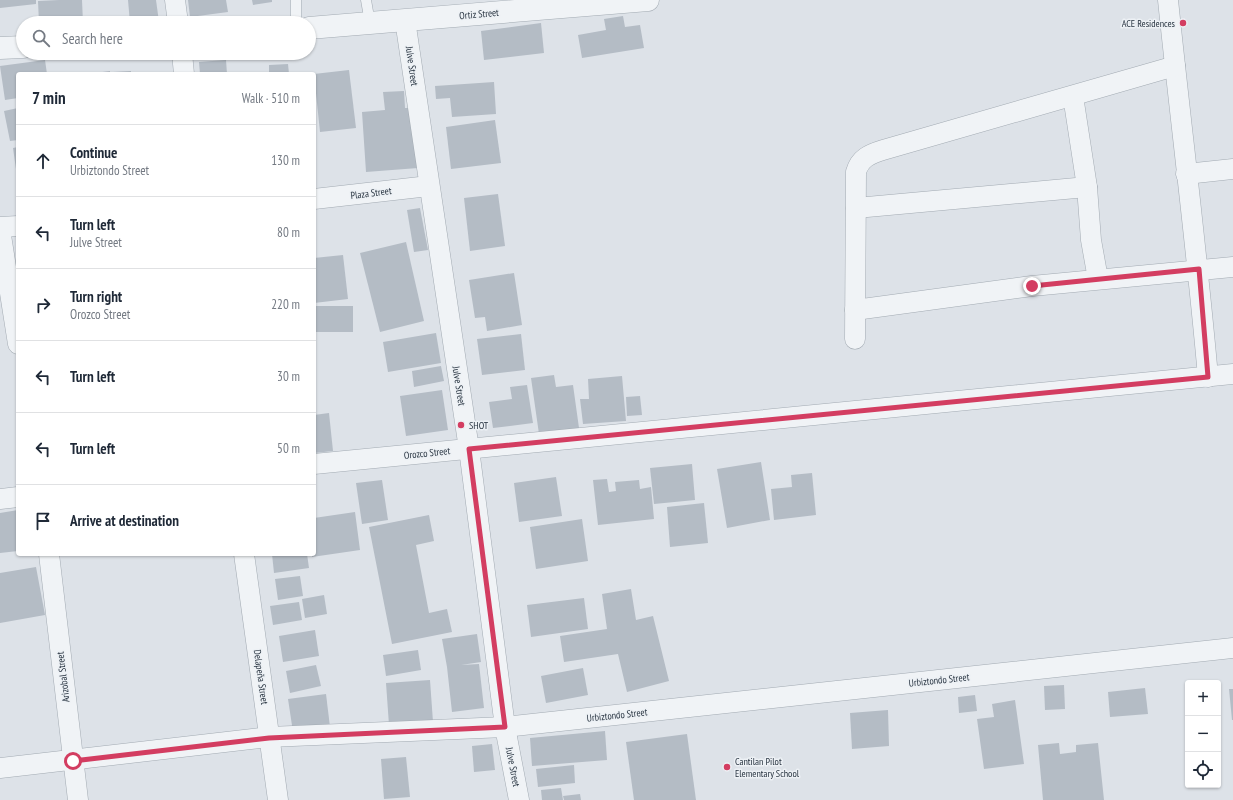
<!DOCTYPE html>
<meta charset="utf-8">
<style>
body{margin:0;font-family:"PT Sans Narrow",sans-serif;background:#f6f6f7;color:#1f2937}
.controls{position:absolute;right:12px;bottom:12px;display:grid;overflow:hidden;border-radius:4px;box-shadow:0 1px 3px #0004}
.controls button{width:36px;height:36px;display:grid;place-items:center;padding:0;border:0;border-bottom:1px solid #e0e1e3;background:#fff;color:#1f2937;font:20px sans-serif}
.stop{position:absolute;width:12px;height:12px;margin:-9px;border:3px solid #d33d61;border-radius:50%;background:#fff}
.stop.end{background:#d33d61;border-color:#fff;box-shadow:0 1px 4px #0008}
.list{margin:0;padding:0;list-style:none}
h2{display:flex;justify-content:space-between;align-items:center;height:52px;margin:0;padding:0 16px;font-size:17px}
h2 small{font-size:13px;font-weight:400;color:#747a83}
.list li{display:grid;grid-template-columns:26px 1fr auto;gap:12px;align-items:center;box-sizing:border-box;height:72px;padding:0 16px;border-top:1px solid #e0e1e3}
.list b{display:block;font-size:15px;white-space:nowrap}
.list p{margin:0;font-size:13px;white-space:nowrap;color:#747a83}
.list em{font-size:13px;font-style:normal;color:#747a83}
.icon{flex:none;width:22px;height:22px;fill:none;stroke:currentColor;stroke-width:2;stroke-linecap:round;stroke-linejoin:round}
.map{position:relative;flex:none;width:1233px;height:800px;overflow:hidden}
.search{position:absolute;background:#fff;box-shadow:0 1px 3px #0004;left:16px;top:16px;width:300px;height:44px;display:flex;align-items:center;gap:10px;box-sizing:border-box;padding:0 14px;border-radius:22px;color:#747a83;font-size:15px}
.panel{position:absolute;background:#fff;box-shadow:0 1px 3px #0004;left:16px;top:72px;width:300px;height:484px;border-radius:4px}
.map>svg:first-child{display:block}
.building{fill:#b4bcc5}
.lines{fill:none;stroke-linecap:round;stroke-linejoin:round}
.service-casing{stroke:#a2aab2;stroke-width:11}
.minor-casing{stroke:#a2aab2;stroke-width:21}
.tertiary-casing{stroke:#a2aab2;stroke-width:23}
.service{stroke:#f0f3f6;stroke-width:10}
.minor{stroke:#f0f3f6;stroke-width:20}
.tertiary{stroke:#f0f3f6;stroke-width:22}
.route{stroke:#d33d61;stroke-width:5}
.poi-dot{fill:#d33d61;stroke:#edf1f5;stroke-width:1.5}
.labels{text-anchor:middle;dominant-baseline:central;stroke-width:3;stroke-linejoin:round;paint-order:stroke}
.street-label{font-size:10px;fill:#26323f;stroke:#edf1f5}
.poi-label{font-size:10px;fill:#26323f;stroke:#edf1f5;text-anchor:start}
</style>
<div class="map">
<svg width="1233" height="800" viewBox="0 0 1233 800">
<rect width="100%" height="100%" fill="#dde2e8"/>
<!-- building -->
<g class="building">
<polygon points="0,0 36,0 36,4 0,8"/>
<polygon points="59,0 82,0 83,23 39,23 38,1"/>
<polygon points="128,0 156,0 159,22 130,23"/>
<polygon points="188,0 226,0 228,12 190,17"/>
<polygon points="252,0 272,0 272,2 253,5"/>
<polygon points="623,16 625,27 640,25 644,48 582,58 578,35 606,30 604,19"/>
<polygon points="541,23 544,53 484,60 481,31"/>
<polygon points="45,60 47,74 18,74 18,98 5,100 0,66"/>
<polygon points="226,60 227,74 200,74 199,62"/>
<polygon points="288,64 289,74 269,74 269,65"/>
<polygon points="349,70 356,128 320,132 314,74"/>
<polygon points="110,71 110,74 95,74 95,73"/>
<polygon points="131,71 131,74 113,74 113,72"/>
<polygon points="494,82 496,114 452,117 450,98 436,99 435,86"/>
<polygon points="404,91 405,108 413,108 418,168 366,172 362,112 385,110 383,92"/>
<polygon points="18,108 18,140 10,141 4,111"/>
<polygon points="495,120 501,163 451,169 446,127"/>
<polygon points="18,147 18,168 16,169 13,148"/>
<polygon points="498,194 505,246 470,251 464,198"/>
<polygon points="420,208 428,250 414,252 407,210"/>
<polygon points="406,242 424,321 380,332 360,253"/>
<polygon points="343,255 348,299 314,303 314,258"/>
<polygon points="514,273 522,325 487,331 485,317 475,318 469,280"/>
<rect x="314" y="306" width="39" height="26"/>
<polygon points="436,333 441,363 388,372 383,342"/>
<polygon points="521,334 525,370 482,375 477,339"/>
<polygon points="441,366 444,381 414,387 412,371"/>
<polygon points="554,375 556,387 573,385 579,428 539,434 531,378"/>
<polygon points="622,376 626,421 583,424 580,399 589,399 588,379"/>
<polygon points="527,385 533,423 493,428 489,402 512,399 510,387"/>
<polygon points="442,390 448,430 406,436 400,396"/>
<polygon points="640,396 642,415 627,416 626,397"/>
<polygon points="329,413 333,451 314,453 314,415"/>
<polygon points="761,462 770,520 727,528 717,469"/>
<polygon points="692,464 695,500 654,504 650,468"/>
<polygon points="812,473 816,515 774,520 771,489 792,487 791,475"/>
<polygon points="556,477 562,516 519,522 514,483"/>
<polygon points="607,479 609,492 616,491 615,482 639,480 640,489 651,487 654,519 598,525 593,480"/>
<polygon points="382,480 388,520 362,524 356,483"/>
<polygon points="704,503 708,543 670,547 667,507"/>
<polygon points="18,510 18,551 0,553 0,513"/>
<polygon points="355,512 360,550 312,557 312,554 314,554 314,518"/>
<polygon points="429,515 434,541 416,545 429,613 447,609 452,632 392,644 369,527"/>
<polygon points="582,519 588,561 536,569 530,527"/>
<polygon points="272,554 307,554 309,568 274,573"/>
<polygon points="36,567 45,615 0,623 0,573"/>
<polygon points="300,576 303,596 278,600 275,579"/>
<polygon points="631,589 636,620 653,616 669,681 627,692 618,654 564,662 560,636 607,629 602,594"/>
<polygon points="324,595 327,614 305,618 302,599"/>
<polygon points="584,598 588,629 531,637 527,605"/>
<polygon points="299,602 302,620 273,625 270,606"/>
<polygon points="315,630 319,656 283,662 279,636"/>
<polygon points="477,634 481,662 461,665 479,664 484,708 452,712 447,667 442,639"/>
<polygon points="418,650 421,670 386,676 383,655"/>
<polygon points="316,665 321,686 290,693 286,671"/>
<polygon points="583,668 588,695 546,703 541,676"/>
<polygon points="430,680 433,722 389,725 386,683"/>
<polygon points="1064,685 1065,709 1045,710 1044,686"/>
<polygon points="1145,688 1148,714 1110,717 1108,692"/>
<polygon points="1229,689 1233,689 1233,720 1232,720"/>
<polygon points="326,694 330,727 293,732 288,699"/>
<polygon points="975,695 977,711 959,713 958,697"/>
<polygon points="1015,700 1024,764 984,769 977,719 994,717 992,704"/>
<polygon points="888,710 889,746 852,749 850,713"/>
<polygon points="605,731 607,760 532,766 530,738"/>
<polygon points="687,734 696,800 634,800 626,742"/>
<polygon points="1059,743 1060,754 1076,752 1076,745 1098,743 1104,800 1043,800 1038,745"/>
<polygon points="492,744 495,770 474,772 472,746"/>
<polygon points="406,757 410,797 384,799 381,759"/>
<polygon points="574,765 575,783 538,787 536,769"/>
<polygon points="561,788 563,800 542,800 541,790"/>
<polygon points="580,794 581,800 564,800 563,796"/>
</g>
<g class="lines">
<!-- service casing -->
<g class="service-casing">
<g id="service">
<polyline points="296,0 296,23"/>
<polyline points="366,0 370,23"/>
</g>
</g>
<!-- minor casing -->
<g class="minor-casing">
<g id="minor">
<polyline points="175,0 178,23"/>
<path d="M 1168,0 C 1181,126 1197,251 1208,377"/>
<polyline points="405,20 469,449 505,727 519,800"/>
<polyline points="182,53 184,74"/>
<polyline points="1073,96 1087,187 1091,240 1098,279"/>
<polyline points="1186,174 1233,169"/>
<polyline points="314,199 429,186"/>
<polyline points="856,208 1087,187"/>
<polyline points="0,227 18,226"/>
<polyline points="0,229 18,344"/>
<polyline points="855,310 1032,286 1233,267"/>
<path d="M 855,339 L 856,172 C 860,158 870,154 883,150 L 1175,66"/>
<polyline points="314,464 1233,374"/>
<polyline points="0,499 18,497"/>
<polyline points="49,554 78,800"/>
<polyline points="244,554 278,800"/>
<polyline points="0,768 269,737 505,727 1233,648"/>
</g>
</g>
<!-- tertiary casing -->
<g class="tertiary-casing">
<g id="tertiary">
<polyline points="309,28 648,0"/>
<polyline points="0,48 23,47"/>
</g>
</g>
<!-- service -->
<use href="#service" class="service"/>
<!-- minor -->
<use href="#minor" class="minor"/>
<!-- tertiary -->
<use href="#tertiary" class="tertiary"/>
</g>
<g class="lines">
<!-- route -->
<polyline class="route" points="73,761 269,738 505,727 469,449 1208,377 1199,269 1032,286"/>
</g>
<!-- markers -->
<g class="poi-dot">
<circle cx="1183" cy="23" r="4"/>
<circle cx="461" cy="425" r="4"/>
<circle cx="727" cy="767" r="4"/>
</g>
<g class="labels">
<!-- street labels -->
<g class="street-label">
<text transform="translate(479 14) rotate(-5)">Ortiz Street</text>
<text transform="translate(412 66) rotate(82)">Julve Street</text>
<text transform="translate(371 193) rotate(-7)">Plaza Street</text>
<text transform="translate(459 386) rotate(81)">Julve Street</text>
<text transform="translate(427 453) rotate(-6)">Orozco Street</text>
<text transform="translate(63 677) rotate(-97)">Arizobal Street</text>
<text transform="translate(261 677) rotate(82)">Delapeña Street</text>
<text transform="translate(939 680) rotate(-6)">Urbiztondo Street</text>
<text transform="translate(617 715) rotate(-6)">Urbiztondo Street</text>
<text transform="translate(513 767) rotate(79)">Julve Street</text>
</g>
<!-- poi labels -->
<g class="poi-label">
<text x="1175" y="23" text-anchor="end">ACE Residences</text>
<text x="469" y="425">SHOT</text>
<text x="735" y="761">Cantilan Pilot<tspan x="735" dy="12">Elementary School</tspan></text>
</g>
</g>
</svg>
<div class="controls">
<button>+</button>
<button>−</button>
<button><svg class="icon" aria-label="locate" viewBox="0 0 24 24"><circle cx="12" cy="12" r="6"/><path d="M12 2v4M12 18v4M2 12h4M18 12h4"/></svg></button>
</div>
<div class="stop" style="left:73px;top:761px"></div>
<div class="stop end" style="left:1032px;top:286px"></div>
<div class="search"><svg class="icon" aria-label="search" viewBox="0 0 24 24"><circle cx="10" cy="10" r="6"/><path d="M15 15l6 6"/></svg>Search here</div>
<section class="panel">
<h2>7 min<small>Walk · 510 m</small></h2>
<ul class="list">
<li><svg class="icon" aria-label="ahead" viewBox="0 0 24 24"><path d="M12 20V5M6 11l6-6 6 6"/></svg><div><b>Continue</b><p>Urbiztondo Street</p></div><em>130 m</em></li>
<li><svg class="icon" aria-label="left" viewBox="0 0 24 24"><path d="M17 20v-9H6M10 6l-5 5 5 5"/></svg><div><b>Turn left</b><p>Julve Street</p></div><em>80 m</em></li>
<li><svg class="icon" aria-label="right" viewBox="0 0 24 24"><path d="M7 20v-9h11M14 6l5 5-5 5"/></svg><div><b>Turn right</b><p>Orozco Street</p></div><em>220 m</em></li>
<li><svg class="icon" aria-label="left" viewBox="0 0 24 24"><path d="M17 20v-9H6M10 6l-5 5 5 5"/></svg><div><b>Turn left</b></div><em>30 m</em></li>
<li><svg class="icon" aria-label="left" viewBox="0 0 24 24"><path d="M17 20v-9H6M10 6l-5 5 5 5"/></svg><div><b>Turn left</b></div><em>50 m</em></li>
<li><svg class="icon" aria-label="arrive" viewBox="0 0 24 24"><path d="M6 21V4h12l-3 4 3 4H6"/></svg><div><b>Arrive at destination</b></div></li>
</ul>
</section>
</div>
